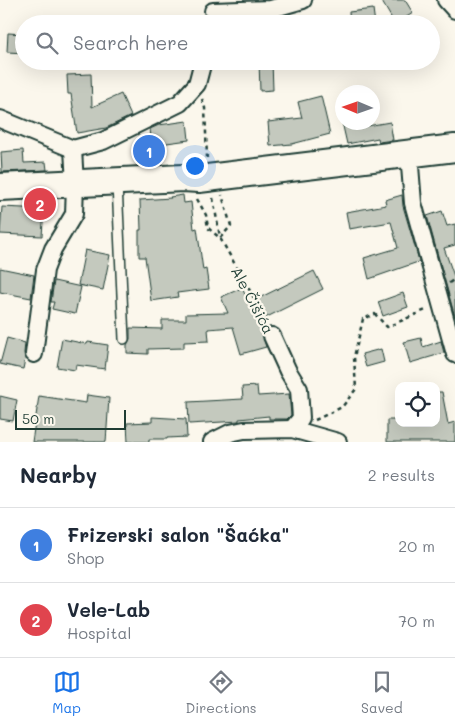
<!DOCTYPE html>
<meta charset="utf-8">
<style>
body{margin:0;font-family:Mali,sans-serif;background:#f2f2f3;color:#1f2937}
.controls{position:absolute;right:15px;bottom:15px;display:grid;overflow:hidden;border-radius:10px;box-shadow:0 5px 20px #0002}
.controls button{width:45px;height:45px;display:grid;place-items:center;padding:0;border:0;border-bottom:1px solid #e0e1e3;background:#fff;color:#1f2937;font:25px sans-serif}
.compass{position:absolute;left:335px;top:85px;width:45px;height:45px;border-radius:50%;background:#fff;box-shadow:0 5px 20px #0002;rotate:272deg}
.scale{position:absolute;left:15px;bottom:12px;width:111px;box-sizing:border-box;padding-left:5px;border:2px solid #1f3d34;border-top:0;font-size:14px;line-height:18px;white-space:nowrap;color:#1f3d34;-webkit-text-stroke:4px #fbf7ec;paint-order:stroke}
.you{position:absolute;left:194px;top:165px;width:18px;height:18px;margin:-12px;border:4px solid #fff;border-radius:50%;background:#1a73e8;box-shadow:0 0 0 8px #1a73e833}
.badge{display:grid;place-items:center;width:32px;height:32px;border-radius:50%;background:#1a73e8;color:#fff;font-size:16px;font-weight:700}
.pin{position:absolute;translate:-50% -50%;border:2px solid #fff;box-shadow:0 1px 5px #0006}
.list{margin:0;padding:0;list-style:none}
h2{display:flex;justify-content:space-between;align-items:center;height:65px;margin:0;padding:0 20px;font-size:21px}
h2 small{font-size:16px;font-weight:400;color:#747a83}
.list li{display:grid;grid-template-columns:32px 1fr auto;gap:15px;align-items:center;box-sizing:border-box;height:75px;padding:0 20px;border-top:1px solid #e0e1e3}
.list b{display:block;font-size:19px;white-space:nowrap}
.list p{margin:0;font-size:16px;white-space:nowrap;color:#747a83}
.list em{font-size:16px;font-style:normal;color:#747a83}
.icon{flex:none;width:28px;height:28px;fill:none;stroke:currentColor;stroke-width:2;stroke-linecap:round;stroke-linejoin:round}
.map{position:relative;flex:none;width:455px;height:442px;overflow:hidden}
.search{position:absolute;background:#fff;box-shadow:0 5px 20px #0002;left:15px;right:15px;top:15px;height:55px;display:flex;align-items:center;gap:12px;box-sizing:border-box;padding:0 18px;border-radius:28px;color:#747a83;font-size:19px}
.sheet{height:215px;background:#fff}
nav{display:flex;justify-content:space-around;align-items:center;box-sizing:border-box;height:70px;border-top:1px solid #e0e1e3;background:#fff;font-size:14px;color:#747a83}
nav a{display:grid;justify-items:center;gap:2px}
nav .on{color:#1a73e8}
.map>svg:first-child{display:block}
.building{fill:#c4c9be;stroke:#1f3d34}
.lines{fill:none;stroke-linecap:round;stroke-linejoin:round}
.lane-casing{stroke:#1f3d34;stroke-width:12}
.street-casing{stroke:#1f3d34;stroke-width:20}
.primary-casing{stroke:#1f3d34;stroke-width:30}
.path{stroke:#1f3d34;stroke-width:2.5;stroke-dasharray:4 4;stroke-linecap:butt}
.lane{stroke:#fbf7ec;stroke-width:9}
.street{stroke:#fbf7ec;stroke-width:16}
.primary{stroke:#fbf7ec;stroke-width:26}
.labels{text-anchor:middle;dominant-baseline:central;stroke-width:4.5;stroke-linejoin:round;paint-order:stroke}
.street-label{font-size:15px;fill:#1f3d34;stroke:#fbf7ec}
</style>
<div class="map">
<svg width="455" height="442" viewBox="0 0 455 442">
<rect width="100%" height="100%" fill="#fbf7ec"/>
<filter id="ink" filterUnits="userSpaceOnUse"><feTurbulence type="fractalNoise" baseFrequency=".02" numOctaves="2"/><feDisplacementMap in="SourceGraphic" scale="10" xChannelSelector="R" yChannelSelector="G"/><feConvolveMatrix kernelMatrix="1 2 1 2 8 2 1 2 1" color-interpolation-filters="sRGB"/></filter>
<g filter="url(#ink)">
<!-- building -->
<g class="building">
<polygon points="381,0 405,0 413,13 395,24"/>
<polygon points="373,9 375,24 350,24 349,12"/>
<polygon points="8,33 24,34 24,53 7,52"/>
<polygon points="259,61 272,61 273,90 260,91"/>
<polygon points="91,74 92,107 121,94 131,116 106,128 77,133 71,94 68,94 67,75"/>
<polygon points="321,96 330,134 292,144 270,146 268,122 302,118 298,102"/>
<polygon points="187,121 189,140 152,145 150,129 159,125"/>
<polygon points="342,122 366,122 367,126 390,122 393,140 379,142 378,138 347,144"/>
<polygon points="23,150 24,163 46,162 47,170 2,172 1,152"/>
<polygon points="183,195 184,203 191,202 194,229 197,228 203,270 206,269 209,289 177,293 178,297 151,301 145,257 139,257 139,230 141,230 140,200 171,198 170,197"/>
<polygon points="402,195 403,206 420,264 418,262 369,279 364,258 398,248 391,222 349,229 346,212 386,205 385,200"/>
<polygon points="2,207 44,209 42,236 0,234"/>
<polygon points="442,211 447,226 455,224 455,245 444,248 455,279 455,317 427,216"/>
<polygon points="85,250 110,255 103,290 78,285"/>
<polygon points="0,268 34,275 31,298 0,292"/>
<polygon points="314,271 323,289 259,321 266,347 241,354 233,327 208,329 209,341 184,342 184,348 148,349 148,354 127,353 127,345 130,339 130,328 162,329 162,320 186,320 186,314 228,313 221,297 242,288 249,303"/>
<polygon points="54,281 81,287 75,314 52,309 54,302 51,302"/>
<polygon points="403,293 408,307 383,316 378,302"/>
<polygon points="7,338 25,343 24,353 25,359 23,369 0,364"/>
<polygon points="421,338 423,347 441,341 444,353 410,363 404,342"/>
<polygon points="62,339 87,344 88,342 108,345 105,369 76,365 75,370 57,367"/>
<polygon points="381,349 384,362 366,367 362,354"/>
<polygon points="257,386 258,396 289,394 291,415 287,419 269,419 269,416 239,419 239,421 189,424 188,402 243,399 242,387"/>
<polygon points="436,392 442,392 448,424 455,422 455,442 387,442 387,420 399,420 399,423 436,423"/>
<polygon points="87,395 109,398 106,442 32,442 39,396 86,403"/>
<polygon points="0,396 17,400 13,421 0,419"/>
<polygon points="152,417 186,419 187,437 167,438 167,439 149,439 149,442 128,442 127,423 152,422"/>
</g>
<g class="lines">
<!-- lane casing -->
<g class="lane-casing">
<polyline id="lane" points="117,184 124,339"/>
</g>
<!-- street casing -->
<g class="street-casing">
<g id="street">
<polyline points="446,0 455,10"/>
<polyline points="213,11 271,9 303,0"/>
<polyline points="0,119 73,149"/>
<polyline points="73,149 103,141 180,103 197,84 203,61"/>
<polyline points="410,166 413,203 455,354"/>
<polyline points="272,336 288,371 299,389 301,418 292,429"/>
<polyline points="34,354 45,270 53,249 74,214 75,184 73,149"/>
<polyline points="212,442 230,433 244,430 292,429 338,442"/>
</g>
</g>
<!-- primary casing -->
<g class="primary-casing">
<polyline id="primary" points="0,187 183,178 199,179 455,148"/>
</g>
<!-- path -->
<g class="path">
<polyline points="202,99 205,108 207,158"/>
<polyline points="213,198 220,237"/>
<polyline points="197,199 206,215 208,228 220,238 258,305 265,324"/>
<polyline points="220,238 231,226 222,195"/>
<polyline points="449,283 455,279"/>
<polyline points="315,420 342,407 356,389 354,357 363,319 375,314 387,327 428,309"/>
</g>
<!-- lane -->
<use href="#lane" class="lane"/>
<!-- street -->
<use href="#street" class="street"/>
<!-- primary -->
<use href="#primary" class="primary"/>
</g>
</g>
<g class="labels">
<!-- street labels -->
<g class="street-label">
<text transform="translate(253 300) rotate(62)">Ale Čišića</text>
</g>
</g>
</svg>
<div class="controls">
<button><svg class="icon" aria-label="locate" viewBox="0 0 24 24"><circle cx="12" cy="12" r="6"/><path d="M12 2v4M12 18v4M2 12h4M18 12h4"/></svg></button>
</div>
<svg class="compass" viewBox="-18 -18 36 36"><path d="M0-13l5 13h-10z" fill="#e53935"/><path d="M0 13l5-13h-10z" fill="#747a83"/></svg>
<div class="scale">50 m</div>
<div class="you"></div>
<div class="pin badge" style="left:149px;top:151px;background:#3f7fe0">1</div>
<div class="pin badge" style="left:40px;top:204px;background:#e0444e">2</div>
<div class="search"><svg class="icon" aria-label="search" viewBox="0 0 24 24"><circle cx="10" cy="10" r="6"/><path d="M15 15l6 6"/></svg>Search here</div>
</div>
<section class="sheet">
<h2>Nearby<small>2 results</small></h2>
<ul class="list">
<li><span class="badge" style="background:#3f7fe0">1</span><div><b>Frizerski salon &quot;Šaćka&quot;</b><p>Shop</p></div><em>20 m</em></li>
<li><span class="badge" style="background:#e0444e">2</span><div><b>Vele-Lab</b><p>Hospital</p></div><em>70 m</em></li>
</ul>
</section>
<nav>
<a class="on"><svg class="icon" aria-label="map" viewBox="0 0 24 24"><path d="M3 6l6-2 6 2 6-2v14l-6 2-6-2-6 2zM9 4v14M15 6v14"/></svg>Map</a>
<a><svg class="icon" aria-label="directions" viewBox="0 0 24 24"><path d="M12 3l9 9-9 9-9-9zM9 14v-3h6M13 9l2 2-2 2"/></svg>Directions</a>
<a><svg class="icon" aria-label="saved" viewBox="0 0 24 24"><path d="M7 4h10v16l-5-4-5 4z"/></svg>Saved</a>
</nav>
